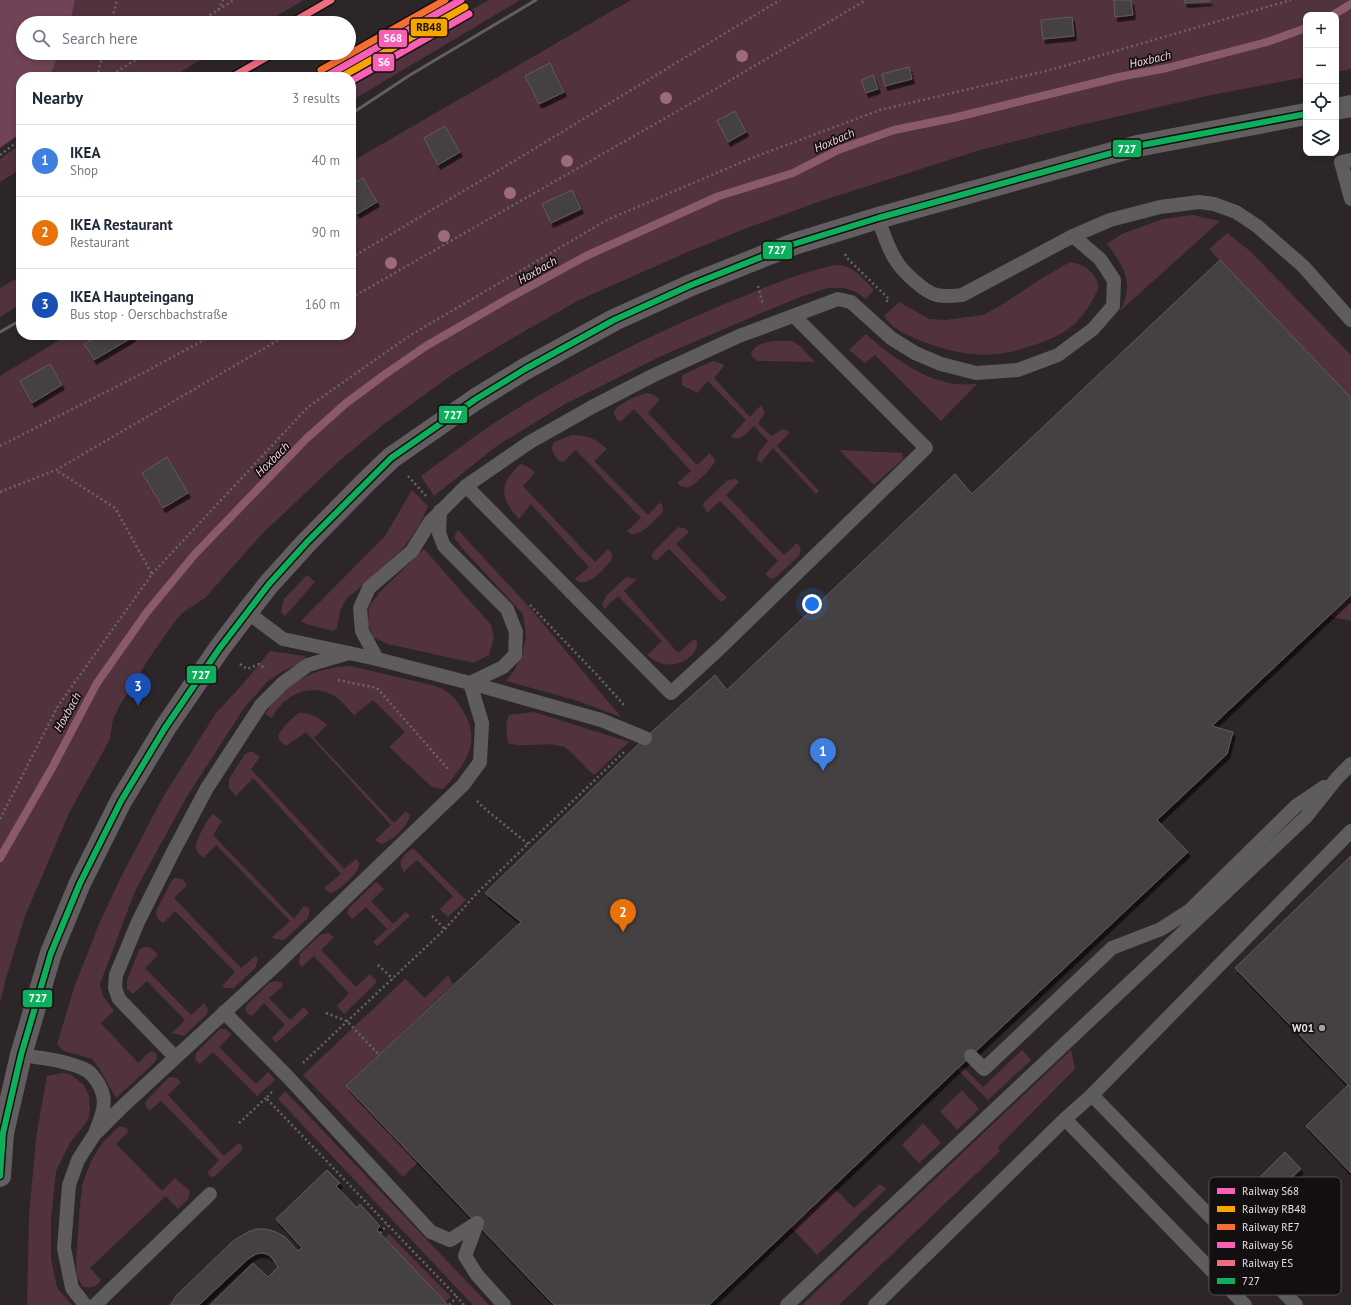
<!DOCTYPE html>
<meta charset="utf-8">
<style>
body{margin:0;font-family:"PT Sans",sans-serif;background:#f2f2f3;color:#1f2937}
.controls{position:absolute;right:12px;top:12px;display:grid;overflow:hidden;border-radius:8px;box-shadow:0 2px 6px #0003}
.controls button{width:36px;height:36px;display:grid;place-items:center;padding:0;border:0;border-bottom:1px solid #e0e1e3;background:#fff;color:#1f2937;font:20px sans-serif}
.you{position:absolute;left:812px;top:604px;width:14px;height:14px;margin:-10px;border:3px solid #fff;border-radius:50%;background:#1a73e8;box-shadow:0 0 0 6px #1a73e833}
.badge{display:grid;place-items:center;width:26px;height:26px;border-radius:50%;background:#5c5f67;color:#fff;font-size:13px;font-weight:700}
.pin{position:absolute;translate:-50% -33px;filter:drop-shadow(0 1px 2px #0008)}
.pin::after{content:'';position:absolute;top:21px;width:14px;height:12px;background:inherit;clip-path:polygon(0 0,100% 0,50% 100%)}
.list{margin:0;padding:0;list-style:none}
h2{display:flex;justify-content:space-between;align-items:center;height:52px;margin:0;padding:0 16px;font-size:17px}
h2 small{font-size:13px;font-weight:400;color:#747a83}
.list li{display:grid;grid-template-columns:26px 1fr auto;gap:12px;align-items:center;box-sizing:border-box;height:72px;padding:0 16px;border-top:1px solid #e0e1e3}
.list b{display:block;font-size:15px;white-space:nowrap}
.list p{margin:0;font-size:13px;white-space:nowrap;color:#747a83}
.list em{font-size:13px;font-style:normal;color:#747a83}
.icon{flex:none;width:22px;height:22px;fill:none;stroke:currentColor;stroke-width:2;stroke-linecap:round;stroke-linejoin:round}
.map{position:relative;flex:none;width:1351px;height:1305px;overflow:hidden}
.search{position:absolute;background:#fff;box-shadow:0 2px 6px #0003;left:16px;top:16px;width:340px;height:44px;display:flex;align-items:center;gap:10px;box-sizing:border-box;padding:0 14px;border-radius:22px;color:#747a83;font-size:15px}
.panel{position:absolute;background:#fff;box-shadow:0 2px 6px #0003;left:16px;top:72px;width:340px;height:268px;border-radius:16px}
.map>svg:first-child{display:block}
.green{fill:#53323f}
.forest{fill:#714356}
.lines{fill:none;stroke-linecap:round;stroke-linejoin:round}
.stream{stroke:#8b596c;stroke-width:8}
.building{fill:#444042;stroke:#615c5e;filter:url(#shadow)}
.path{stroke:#686566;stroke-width:2.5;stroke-dasharray:2 3;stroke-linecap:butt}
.lane{stroke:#5e5c5d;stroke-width:14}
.secondary{stroke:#625e5f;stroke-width:22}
.rail{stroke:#625e60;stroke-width:3}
.bus-1-casing{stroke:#130f10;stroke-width:9}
.bus-1{stroke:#0daf5c;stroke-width:6}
.rail-1-casing{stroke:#130f10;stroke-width:10}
.rail-2-casing{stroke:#130f10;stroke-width:10}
.rail-3-casing{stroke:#130f10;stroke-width:10}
.rail-4-casing{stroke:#130f10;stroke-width:10}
.rail-5-casing{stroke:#130f10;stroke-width:10}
.rail-1{stroke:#f860b3;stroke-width:7}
.rail-2{stroke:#f7a600;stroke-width:7}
.rail-3{stroke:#f46f30;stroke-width:7}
.rail-4{stroke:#f960b3;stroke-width:7}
.rail-5{stroke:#ee6d7f;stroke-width:7}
.tree{fill:#9c6b7e}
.poi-dot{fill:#a6a0a2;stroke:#130f10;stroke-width:1.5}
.labels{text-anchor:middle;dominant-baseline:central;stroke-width:3.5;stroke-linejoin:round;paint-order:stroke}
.poi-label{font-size:11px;font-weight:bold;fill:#e7e1e3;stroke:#130f10;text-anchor:end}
.water-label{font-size:12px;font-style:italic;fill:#f6d2df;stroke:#130f10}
.key{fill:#130f10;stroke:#534e4f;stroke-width:1}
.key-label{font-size:11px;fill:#e7e1e3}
.line-badge{stroke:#130f10;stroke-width:1.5}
.badge-label{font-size:11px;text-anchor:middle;font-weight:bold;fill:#fff}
.pale-badge-label{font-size:11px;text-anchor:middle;font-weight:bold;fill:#111}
</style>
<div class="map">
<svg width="1351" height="1305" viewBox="0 0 1351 1305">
<defs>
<filter id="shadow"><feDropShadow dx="2.5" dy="4.5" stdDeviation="0" flood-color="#0009"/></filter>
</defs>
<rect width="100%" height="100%" fill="#2c2629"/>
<!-- green -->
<g class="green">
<polygon points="75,0 304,0 264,23 70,23"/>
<polygon points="489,0 520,0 351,101 351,79 397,52"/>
<polygon points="631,0 1351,0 1351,69 1336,72 1336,15 1306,15 1306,77 1211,95 1072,127 980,150 821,201 752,226 690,251 579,300 511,339 453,374 384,424 338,462 261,535 205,598 182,613 170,628 148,660 120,705 113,719 110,739 69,813 25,916 6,978 0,1003 0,376 68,335 351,335 351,162"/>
<polygon points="60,53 212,53 172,77 49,77"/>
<polygon points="21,144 21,169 0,182 0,159"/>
<path d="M 1192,215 L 1220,221 L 1120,311 C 1135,283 1124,267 1107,244 L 1122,234 L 1163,219 Z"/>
<polygon points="1227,233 1250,251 1351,355 1351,398 1209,249"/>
<path d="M 1070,262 C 1086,265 1095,272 1099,287 C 1092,302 1085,315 1072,326 C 1063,334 1050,339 1040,343 C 1025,348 1011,353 996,354 C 965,358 920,344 894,327 C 890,324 887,320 884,316 L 899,302 L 929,319 L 945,320 L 983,315 L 998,307 L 1044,277 Z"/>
<path d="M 836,265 C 853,265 862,278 874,290 L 866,299 L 856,292 L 844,288 L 827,288 L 803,296 L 759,314 L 659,357 L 565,404 L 498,445 L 434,496 L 421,476 C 450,455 479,432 510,413 C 577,371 649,336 722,305 C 759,290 797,273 836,265 Z"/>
<polygon points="21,276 21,304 0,317 0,288"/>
<path d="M 866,334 C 892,357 920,378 955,384 C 962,385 970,384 977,384 L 941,421 L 875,355 L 865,363 L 849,350 Z"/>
<path d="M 792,341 L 800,346 L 815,362 L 758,361 L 752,356 L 751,353 C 758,339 779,341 792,341 Z"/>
<path d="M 713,361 L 723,364 L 724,366 L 714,378 L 750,417 L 761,405 L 765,413 L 758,423 L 771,436 L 783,429 L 790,432 L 777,446 L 819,491 L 816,494 L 773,448 L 761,463 L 757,460 L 759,452 L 768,441 L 754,426 C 747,432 742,440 733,438 L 731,436 L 746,420 L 708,381 L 697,393 L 682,385 L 682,378 L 684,374 Z"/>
<path d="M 647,393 C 653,394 656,395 659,400 L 648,413 L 697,465 L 710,453 L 715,460 C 715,466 694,486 689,487 C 684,488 680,486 677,483 L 691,471 L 634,409 L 620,422 L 616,419 L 614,412 C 617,404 638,395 647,393 Z"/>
<path d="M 572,435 C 589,436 595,438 607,449 L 594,461 L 648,515 L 659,503 L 662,504 L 663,511 L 661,514 C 654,521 636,542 627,531 L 641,518 L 576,450 L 563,462 L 559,461 C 554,454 549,450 554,442 Z"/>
<polygon points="839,450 902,453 903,459 874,485"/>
<path d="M 521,464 L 530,468 L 535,473 L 523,486 L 595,562 L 608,549 L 612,554 L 612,559 C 606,568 585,591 575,579 L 589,567 L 531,504 L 519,519 C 511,510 501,498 505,485 C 507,478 514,471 518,466 Z"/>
<polygon points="736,479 739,482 726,495 784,555 797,543 801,549 799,556 775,578 771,579 765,574 778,561 720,501 707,513 703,505 704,502 728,480"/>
<polygon points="412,490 428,506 420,524 405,546 374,576 346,599 340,611 337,628 333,631 306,624 301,621 385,536"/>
<polygon points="678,527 684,528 689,532 676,544 727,598 721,602 669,549 656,561 651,556 654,551"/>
<polygon points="458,530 531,609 621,717 575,700 506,681 514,671 522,655 526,637 523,614 462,548 454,537"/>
<polygon points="424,549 491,625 494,638 489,655 474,663 388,644 373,637 368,623 369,606 381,591"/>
<polygon points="307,575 315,582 285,616 281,612 284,599"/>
<path d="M 626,577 L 637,579 L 624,591 L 678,653 L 694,639 L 697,641 C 698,657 678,667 664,664 C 658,663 653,659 647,655 L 662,641 L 618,596 L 604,609 L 602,604 L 606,596 Z"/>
<polygon points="1351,595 1351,621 1329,616"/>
<polygon points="270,651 305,656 305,661 283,671 267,682 244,708 186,798 135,891 100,984 103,996 114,1011 101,1023 138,1063 151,1051 156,1053 157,1058 155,1062 116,1098 99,1068 92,1059 64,1051 57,1044 74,988 99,924 122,875 163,797 216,713 243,684"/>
<path d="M 350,666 C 370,671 390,675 410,680 C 420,683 433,684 442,689 C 452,694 458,702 463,711 C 483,742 464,766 443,789 L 432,787 L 389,747 L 405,732 L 373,700 L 354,715 C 347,708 340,698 331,694 C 307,683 283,696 272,718 L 265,714 C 286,682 313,668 350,666 Z"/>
<path d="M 534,712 L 629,742 L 594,775 C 585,769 573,751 564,747 C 544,740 525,749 508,743 L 506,724 L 509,715 Z"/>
<path d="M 299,713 C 311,713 319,717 327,725 L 314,738 L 394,823 L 406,811 L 410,815 C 410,824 390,843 381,844 L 375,840 L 391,825 L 306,732 L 286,746 L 280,741 L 278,736 C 283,726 291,719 299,713 Z"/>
<path d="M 249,752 L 253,752 L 260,757 L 251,769 L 344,869 L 356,859 C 358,861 359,861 359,864 C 360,872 337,893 330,893 L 324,888 L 341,874 L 253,778 L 236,796 L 229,788 L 229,779 L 245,754 Z"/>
<path d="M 213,814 L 222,821 L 213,835 L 294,919 L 304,906 L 309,908 L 309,915 L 307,919 L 284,940 L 275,939 L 272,937 L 290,921 L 216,845 L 203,858 C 201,855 196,852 196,848 C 195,842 208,817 213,814 Z"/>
<path d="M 413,848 L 466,900 L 448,917 L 440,909 L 453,896 L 417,860 L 404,872 C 396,859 404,856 413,848 Z"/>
<path d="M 175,878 L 182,879 L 187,885 L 174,898 L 241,968 L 255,956 L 258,958 L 256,967 L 234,988 L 226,988 L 222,986 L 235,972 L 175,911 L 163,923 C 158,919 155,916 157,909 L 172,880 Z"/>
<polygon points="376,882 384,889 371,901 393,924 406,912 410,916 377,946 373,942 387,929 366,907 352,919 347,913 349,908"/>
<polygon points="328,933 334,937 321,950 355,986 357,986 370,974 377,982 344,1014 337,1006 349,993 314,956 302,967 299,964 300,954 320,935"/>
<path d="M 144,947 C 151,946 153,950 158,955 L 145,968 L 191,1015 L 204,1003 L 208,1009 L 207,1014 L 184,1036 L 172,1033 L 185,1020 L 147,981 L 133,994 L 127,989 L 127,980 L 138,953 L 140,949 Z"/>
<polygon points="448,975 453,984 346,1086 418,1162 403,1177 303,1075 405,979 425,998"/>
<polygon points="275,981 281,982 283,986 269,998 290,1020 304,1007 309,1013 276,1043 272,1038 285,1025 264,1003 252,1016 248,1014 245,1009 247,1005 269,983"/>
<polygon points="220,1029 225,1029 232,1034 219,1047 256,1084 268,1072 275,1080 257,1096 213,1052 200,1064 195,1060 196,1053"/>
<polygon points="1022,1050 1031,1060 988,1100 957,1069 962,1066 983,1087"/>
<polygon points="1071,1050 1075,1069 998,1147 1000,1151 839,1305 802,1305"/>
<polygon points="62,1073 70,1074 84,1085 89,1096 90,1108 88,1120 70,1143 56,1171 51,1220 51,1258 57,1288 72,1305 27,1305 29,1216 36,1138 47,1076"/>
<polygon points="169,1077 177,1078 181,1082 168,1095 224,1156 239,1143 243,1147 241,1151 215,1176 211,1177 207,1173 219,1160 161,1101 149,1111 145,1105 146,1101"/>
<polygon points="962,1090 979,1109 957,1130 940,1111"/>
<polygon points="285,1091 489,1305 473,1305 278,1099"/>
<polygon points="923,1123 941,1143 919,1163 902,1145"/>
<path d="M 119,1127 L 125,1127 L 129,1131 L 116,1144 L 162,1191 L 175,1178 L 190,1191 L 188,1199 L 178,1209 L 166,1196 L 90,1268 L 101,1280 C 96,1287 92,1288 83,1287 L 77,1276 L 76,1263 L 80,1205 L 83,1182 L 92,1159 L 104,1141 Z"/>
<polygon points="880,1184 886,1189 817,1255 791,1227 833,1187 854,1208"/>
<polygon points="389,1234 451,1297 444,1302 385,1238"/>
</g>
<!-- forest -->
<polygon class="forest" points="0,0 75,0 70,23 23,23 23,53 60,53 49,77 21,77 21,133 0,148"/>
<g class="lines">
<!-- stream -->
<g class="stream">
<polyline points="1333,15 1351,4"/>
<polyline points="0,858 52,768 97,683 147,612 195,554 306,439 345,404 384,375 426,346 509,298 586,256 719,196 793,173 838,150 894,130 953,118 1119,77 1167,68 1267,42 1306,28"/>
</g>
</g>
<!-- building -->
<g class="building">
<polygon points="1114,0 1131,0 1133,15 1115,17"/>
<polygon points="1184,0 1210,0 1210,1 1185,3"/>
<polygon points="1072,17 1074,36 1043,39 1041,20"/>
<polygon points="550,63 564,92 539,104 525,76"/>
<polygon points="909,67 912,79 885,86 882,74"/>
<polygon points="873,75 878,89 866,93 861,80"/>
<polygon points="735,111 746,132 728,142 717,121"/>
<polygon points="445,126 460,152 438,165 424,138"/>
<polygon points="363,178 377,202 357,214 351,204 351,185"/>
<polygon points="572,190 581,209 551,223 542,204"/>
<polygon points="1220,260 1351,398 1351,595 1212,726 1233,732 1227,754 1157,820 1188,852 957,1069 709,1305 554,1305 346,1086 521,922 485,893 645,738 715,675 727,690 955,474 972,494"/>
<polygon points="100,335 132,335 133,337 94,360 84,344"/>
<polygon points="50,364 62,385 32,403 20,381"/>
<polygon points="167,457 188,493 163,508 142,473"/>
<polygon points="1351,856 1351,1088 1235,968"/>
<polygon points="1348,1085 1351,1088 1351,1173 1306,1126"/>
<polygon points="1285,1152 1301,1169 1275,1193 1260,1177"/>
<polygon points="327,1170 340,1183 336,1186 357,1208 360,1204 380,1226 377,1230 448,1305 210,1305 253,1263 268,1277 278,1267 272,1258 267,1254 261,1253 256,1254 248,1259 199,1305 170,1305 177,1295 233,1241 248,1232 256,1229 266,1229 276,1232 285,1237 298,1251 302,1248 276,1219"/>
</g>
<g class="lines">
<!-- path -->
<g class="path">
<polyline points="218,10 223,0"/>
<polyline points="111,23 117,0"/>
<polyline points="197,23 234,0"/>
<polyline points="97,77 103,53"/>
<polyline points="108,77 147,53"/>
<polyline points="0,155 21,139"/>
<polyline points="845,254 847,258 889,299 885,303"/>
<polyline points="351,258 519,158 780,0"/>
<polyline points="758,286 763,305"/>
<polyline points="351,298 690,104 866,0"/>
<polyline points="0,446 145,372 213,335"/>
<polyline points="408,476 426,496"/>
<polyline points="0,492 56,470 287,335"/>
<polyline points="152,574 308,407 409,336 607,220 749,159 880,110 1054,69 1291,0"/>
<polyline points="530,605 597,675 624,705"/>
<polyline points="240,664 247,669 259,664 266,669"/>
<polyline points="338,680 377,688 448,769"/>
<polyline points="477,801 484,808 528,844"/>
<polyline points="0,819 58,706 152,574 115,508 56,470"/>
<polyline points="432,916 445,929"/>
<polyline points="378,965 393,979"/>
<polyline points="326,1013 347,1021 379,1055"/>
<polyline points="303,1063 445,929 477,893 624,752"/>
<polyline points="272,1092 266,1098 457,1297"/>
<polyline points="239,1123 266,1098"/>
<polyline points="380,1233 387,1225"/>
<polyline points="449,1305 457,1297 464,1305"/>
</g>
<!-- lane -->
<g class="lane">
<polyline points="1351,160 1341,162 1351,199"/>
<path d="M 878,218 C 883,232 887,246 895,259 C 901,270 925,293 937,295 C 945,297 953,296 962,295 L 1073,236 L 1110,220 L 1160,207 L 1199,202 L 1214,204 L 1236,212 L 1257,226 L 1303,266 L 1351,320"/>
<polyline points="466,486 671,693 720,648 926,448 794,316"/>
<polyline points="440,511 439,533 444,546 507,609 516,632 515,655 503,667 470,683"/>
<polyline points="247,612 283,639 377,659 470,683 601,720 645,738"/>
<polyline points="377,659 362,631 360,608 369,588 412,551 430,522 466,486 530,442 592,407 654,375 739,336 838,299 851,302 891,338 915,353 941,364 976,373 1018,370 1058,355 1093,329 1113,306 1114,280 1100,259 1073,236"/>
<polyline points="224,1012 288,1077 431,1232 450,1240 477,1223"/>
<path d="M 21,1055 C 41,1058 64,1060 84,1069 C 93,1073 101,1086 103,1095 C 106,1107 100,1120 96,1131"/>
<polyline points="971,1056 984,1069 1112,948 1161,929 1189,911 1296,806 1324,787"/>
<polyline points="175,1057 119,999 115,988 116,975 138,922 173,852 207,788 261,705 283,683 308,665 349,653"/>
<polyline points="1092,1095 1296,1305"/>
<polyline points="1065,1119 1245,1305"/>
<polyline points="477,1223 465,1256 477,1275 504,1305"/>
<polyline points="85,1305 72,1288 64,1248 69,1185 78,1160 94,1135 123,1106 278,963 463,785 480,762 482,723 470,683"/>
<polyline points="95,1305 210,1194"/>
<polyline points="787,1305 1306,817 1337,778 1351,764"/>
<polyline points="875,1305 1065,1119 1092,1095 1351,831"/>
</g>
<!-- secondary -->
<g class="secondary">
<polyline points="1336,109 1351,106"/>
<polyline points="0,1176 3,1133 21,1055 51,953 80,883 121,801 165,728 219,649 247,612 269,584 307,542 365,483 391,458 476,399 525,369 614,320 691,285 794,244 878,218 1137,146 1306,114"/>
</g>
<!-- rail -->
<g class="rail">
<polyline points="351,114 410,75 536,0"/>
<polyline points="0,332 21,320"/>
</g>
<!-- bus-1 casing -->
<g class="bus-1-casing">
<polyline id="bus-1" points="0,1176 3,1133 21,1055 51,953 80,883 121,801 165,728 219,649 269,584 307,542 391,458 476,399 525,369 614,320 691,285 794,244 878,218 1137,146 1306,114"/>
</g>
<!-- bus-1 -->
<use href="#bus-1" class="bus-1"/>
<!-- rail-1 casing -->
<g class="rail-1-casing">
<polyline id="rail-1" points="325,77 461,0"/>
</g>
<!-- rail-2 casing -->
<g class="rail-2-casing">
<polyline id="rail-2" points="341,77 465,7"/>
</g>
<!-- rail-3 casing -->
<g class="rail-3-casing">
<polyline id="rail-3" points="321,70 445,0"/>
</g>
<!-- rail-4 casing -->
<g class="rail-4-casing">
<polyline id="rail-4" points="351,81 469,14"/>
</g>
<!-- rail-5 casing -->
<g class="rail-5-casing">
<g id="rail-5">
<polyline points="291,23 331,0"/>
<polyline points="232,77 274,53"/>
</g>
</g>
<!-- rail-1 -->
<use href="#rail-1" class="rail-1"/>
<!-- rail-2 -->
<use href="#rail-2" class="rail-2"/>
<!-- rail-3 -->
<use href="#rail-3" class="rail-3"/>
<!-- rail-4 -->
<use href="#rail-4" class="rail-4"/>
<!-- rail-5 -->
<use href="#rail-5" class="rail-5"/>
</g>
<!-- trees -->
<g class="tree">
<circle cx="742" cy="56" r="6"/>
<circle cx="666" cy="98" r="6"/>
<circle cx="567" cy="161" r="6"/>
<circle cx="510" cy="193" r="6"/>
<circle cx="444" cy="236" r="6"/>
<circle cx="391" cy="263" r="6"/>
</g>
<!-- markers -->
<circle class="poi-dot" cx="1322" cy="1028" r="4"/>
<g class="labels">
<!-- poi labels -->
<g class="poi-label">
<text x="1314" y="1028">W01</text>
</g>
<!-- water labels -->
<g class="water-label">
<text transform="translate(1150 59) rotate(-13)">Hoxbach</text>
<text transform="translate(834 140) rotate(-23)">Hoxbach</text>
<text transform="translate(537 270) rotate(-30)">Hoxbach</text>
<text transform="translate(272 459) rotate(-45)">Hoxbach</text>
<text transform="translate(67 712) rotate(-61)">Hoxbach</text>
</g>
</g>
<!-- legend -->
<rect x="1209" y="1177" width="132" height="118" rx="6" class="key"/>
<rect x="1217" y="1188" width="18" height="6" fill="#f860b3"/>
<rect x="1217" y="1206" width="18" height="6" fill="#f7a600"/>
<rect x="1217" y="1224" width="18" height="6" fill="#f46f30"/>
<rect x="1217" y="1242" width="18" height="6" fill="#f960b3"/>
<rect x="1217" y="1260" width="18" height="6" fill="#ee6d7f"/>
<rect x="1217" y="1278" width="18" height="6" fill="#0daf5c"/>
<g class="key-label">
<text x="1242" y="1195">Railway S68</text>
<text x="1242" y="1213">Railway RB48</text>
<text x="1242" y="1231">Railway RE7</text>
<text x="1242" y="1249">Railway S6</text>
<text x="1242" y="1267">Railway ES</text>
<text x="1242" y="1285">727</text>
</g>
<g class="line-badge">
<rect x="410" y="18" width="38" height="19" rx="4" fill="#f7a600"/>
<rect x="378" y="29" width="30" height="19" rx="4" fill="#f860b3"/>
<rect x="372" y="53" width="23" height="19" rx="4" fill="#f960b3"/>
<rect x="1112" y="139" width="30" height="19" rx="4" fill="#0daf5c"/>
<rect x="762" y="241" width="31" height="19" rx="4" fill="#0daf5c"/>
<rect x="438" y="405" width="30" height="19" rx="4" fill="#0daf5c"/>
<rect x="186" y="665" width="31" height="19" rx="4" fill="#0daf5c"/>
<rect x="22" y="989" width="31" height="19" rx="4" fill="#0daf5c"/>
</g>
<g class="badge-label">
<text x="393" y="42">S68</text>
<text x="384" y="66">S6</text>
<text x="1127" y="153">727</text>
<text x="777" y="254">727</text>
<text x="453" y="419">727</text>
<text x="201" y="679">727</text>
<text x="38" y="1002">727</text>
</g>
<g class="pale-badge-label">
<text x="429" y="31">RB48</text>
</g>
</svg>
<div class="controls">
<button>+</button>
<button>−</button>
<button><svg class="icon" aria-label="locate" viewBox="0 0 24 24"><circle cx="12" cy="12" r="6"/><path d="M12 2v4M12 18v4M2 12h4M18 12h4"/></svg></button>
<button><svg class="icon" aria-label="layers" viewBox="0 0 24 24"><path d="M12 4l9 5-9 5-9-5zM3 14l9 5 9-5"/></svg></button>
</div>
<div class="you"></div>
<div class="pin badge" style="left:823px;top:771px;background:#3f7fe0">1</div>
<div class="pin badge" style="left:623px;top:932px;background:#e8710a">2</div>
<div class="pin badge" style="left:138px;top:706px;background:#1a4fb4">3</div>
<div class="search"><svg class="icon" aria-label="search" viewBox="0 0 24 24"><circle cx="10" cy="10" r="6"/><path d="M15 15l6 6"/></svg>Search here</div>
<section class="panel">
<h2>Nearby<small>3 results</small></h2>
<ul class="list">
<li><span class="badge" style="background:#3f7fe0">1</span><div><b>IKEA</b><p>Shop</p></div><em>40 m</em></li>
<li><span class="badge" style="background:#e8710a">2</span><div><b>IKEA Restaurant</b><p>Restaurant</p></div><em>90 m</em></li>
<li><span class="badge" style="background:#1a4fb4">3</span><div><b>IKEA Haupteingang</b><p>Bus stop · Oerschbachstraße</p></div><em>160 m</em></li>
</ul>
</section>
</div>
